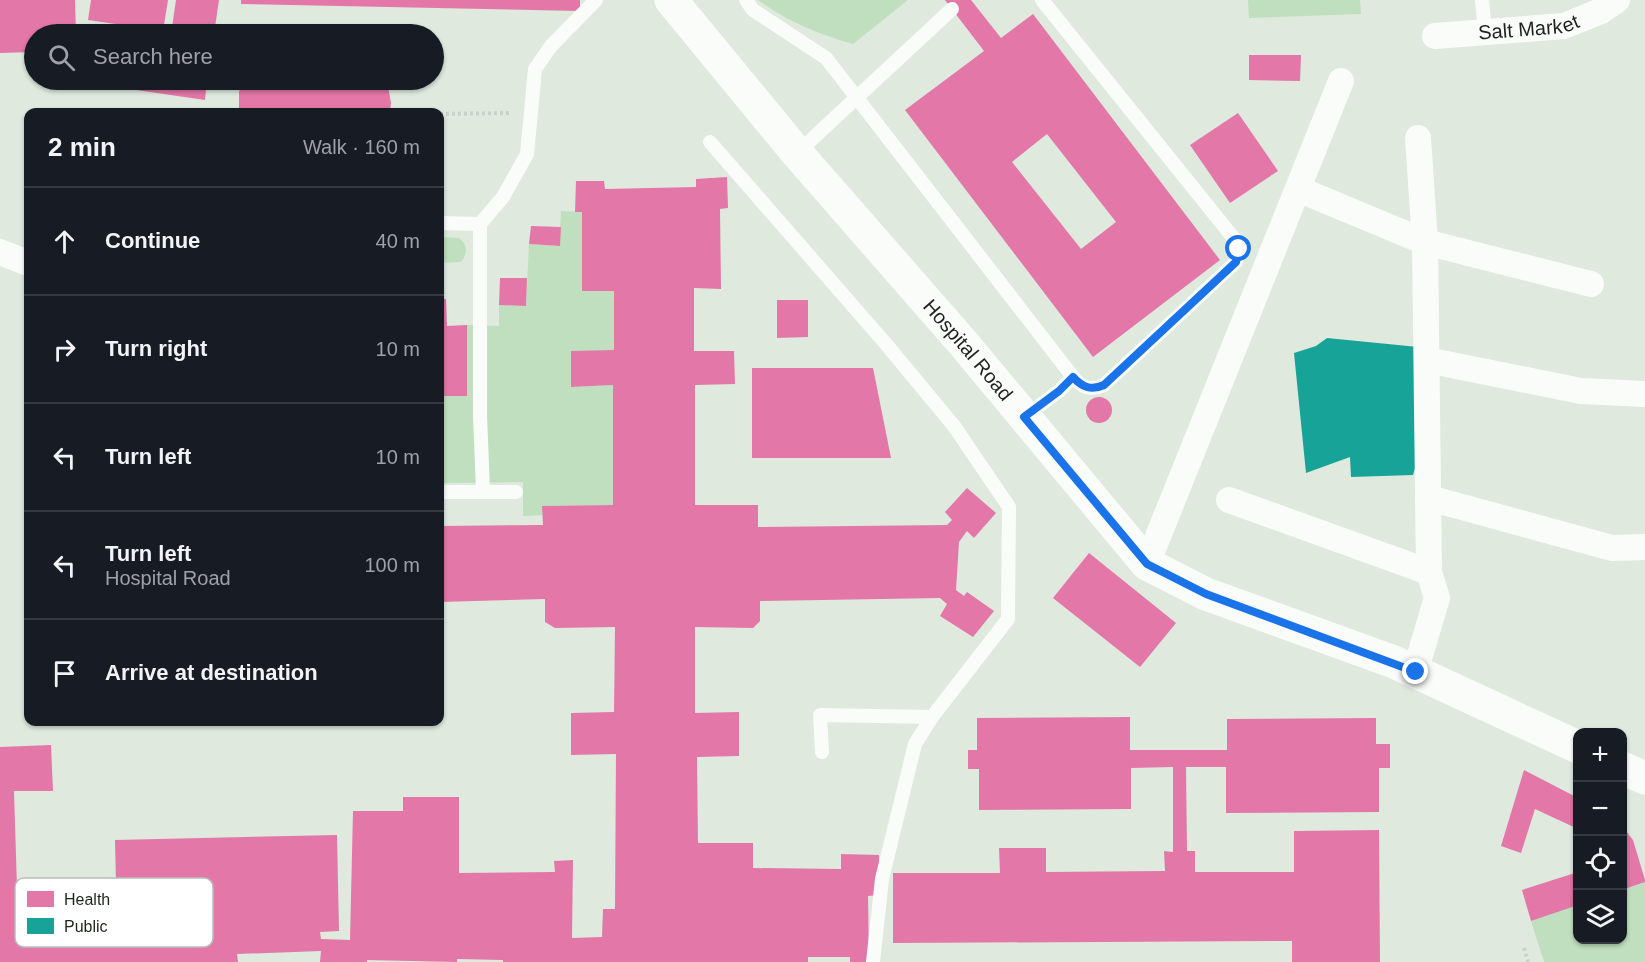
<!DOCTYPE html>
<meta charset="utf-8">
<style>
body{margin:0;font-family:Helvetica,sans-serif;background:#242831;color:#f1f3f6}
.controls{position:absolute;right:18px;bottom:18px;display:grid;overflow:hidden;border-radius:12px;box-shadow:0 2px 4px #0004}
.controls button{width:54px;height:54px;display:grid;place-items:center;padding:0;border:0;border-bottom:2px solid #363941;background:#171b24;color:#f1f3f6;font:30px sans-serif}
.stop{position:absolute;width:18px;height:18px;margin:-14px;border:4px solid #1a73e8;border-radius:50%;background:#fff}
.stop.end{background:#1a73e8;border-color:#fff;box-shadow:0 2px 6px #0008}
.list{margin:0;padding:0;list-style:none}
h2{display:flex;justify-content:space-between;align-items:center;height:78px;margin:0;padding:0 24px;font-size:26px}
h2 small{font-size:20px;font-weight:400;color:#9ea1a6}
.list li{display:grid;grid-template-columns:39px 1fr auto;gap:18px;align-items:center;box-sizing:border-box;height:108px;padding:0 24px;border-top:2px solid #363941}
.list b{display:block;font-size:22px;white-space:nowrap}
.list p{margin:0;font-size:20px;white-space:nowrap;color:#9ea1a6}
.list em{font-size:20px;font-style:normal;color:#9ea1a6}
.icon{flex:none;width:33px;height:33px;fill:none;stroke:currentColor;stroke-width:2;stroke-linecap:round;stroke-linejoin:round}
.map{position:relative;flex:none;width:1645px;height:962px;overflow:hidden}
.search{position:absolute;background:#171b24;box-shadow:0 2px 4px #0004;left:24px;top:24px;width:420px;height:66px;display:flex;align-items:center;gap:15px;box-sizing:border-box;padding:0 21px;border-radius:33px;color:#9ea1a6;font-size:22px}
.panel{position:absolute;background:#171b24;box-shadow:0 2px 4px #0004;left:24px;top:108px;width:420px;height:618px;border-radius:12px}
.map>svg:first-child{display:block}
.green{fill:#c0dfbe}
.health{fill:#e377a8;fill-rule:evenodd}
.public{fill:#17a398}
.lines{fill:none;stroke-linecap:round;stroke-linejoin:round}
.path{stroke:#ccd0cc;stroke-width:4;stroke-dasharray:3 3;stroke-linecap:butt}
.lane{stroke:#fafcfa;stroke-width:14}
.street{stroke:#fafcfa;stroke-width:26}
.secondary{stroke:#fafcfa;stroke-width:33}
.route{stroke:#1a73e8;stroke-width:8}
.labels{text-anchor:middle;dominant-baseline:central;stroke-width:6;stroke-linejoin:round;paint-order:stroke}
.street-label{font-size:20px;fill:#1d241d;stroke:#fff}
.key{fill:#fff;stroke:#bbbdbb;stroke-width:1.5}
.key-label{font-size:16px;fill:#1d241d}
</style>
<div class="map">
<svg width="1645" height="962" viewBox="0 0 1645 962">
<rect width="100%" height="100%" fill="#dfe9de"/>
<!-- green -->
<g class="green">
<path d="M 758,0 L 908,0 L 853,44 C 817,34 789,22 758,0 Z"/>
<polygon points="1248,0 1360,0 1361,14 1249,18"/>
<polygon points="561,211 582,212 582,290 614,291 614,350 572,387 613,385 613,505 543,506 543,515 523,516 523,482 440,483 440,396 467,396 467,325 499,326 499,305 526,306 529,244 559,246"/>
<path d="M 440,237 L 459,238 C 468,245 468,253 461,262 L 440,263 Z"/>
<polygon points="1645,882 1645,962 1544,962 1531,921 1577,905 1578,940 1622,940 1623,890"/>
</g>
<!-- health -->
<g class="health">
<polygon points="0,0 75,0 76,34 34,34 34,52 0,53"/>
<polygon points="91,0 168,0 163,31 88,20"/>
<polygon points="176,0 219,0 214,34 171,34"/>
<polygon points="241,0 580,0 580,11 241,4"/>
<path d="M 945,0 L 971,0 L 1001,38 L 1033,14 L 1220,260 L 1093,357 L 905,110 L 984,51 ZM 1047,134 L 1116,222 L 1081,249 L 1012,162 Z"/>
<polygon points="96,24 160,33 160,34 95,34"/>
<polygon points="310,28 334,31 343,34 286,34"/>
<polygon points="1249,55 1301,55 1300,81 1249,80"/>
<polygon points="88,80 207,80 205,100 88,83"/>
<polygon points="243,80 387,80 391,103 390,112 239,112 239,92"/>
<polygon points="1238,113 1278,171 1230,203 1190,145"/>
<polygon points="727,177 728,208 720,209 721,289 694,288 694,351 734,351 735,384 695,385 695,505 758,505 758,527 947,525 952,520 945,512 967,488 996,513 974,538 967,531 959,542 956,590 964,596 967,592 994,611 973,637 940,616 947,604 940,598 760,601 760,621 753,628 695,627 695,713 739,712 739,756 697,757 698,843 753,843 753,868 841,869 841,854 879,855 879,895 868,896 869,962 850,962 850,957 808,957 808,962 503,962 503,960 457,959 457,962 367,960 367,962 320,962 321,951 237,954 238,962 0,962 0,747 51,745 53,791 14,791 17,888 116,885 115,840 337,835 339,931 320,932 321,939 350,940 353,811 403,811 403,797 459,797 459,873 555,872 554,861 573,860 572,938 602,937 603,909 615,909 616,754 571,755 571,713 614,712 615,627 555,628 545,622 545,599 440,602 440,526 543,525 542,506 613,505 613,385 571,387 571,351 614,350 614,291 582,291 582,212 575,212 576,181 604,181 605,189 696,187 696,179"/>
<polygon points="531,226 561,227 560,246 529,244"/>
<polygon points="500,278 527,278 526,306 499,305"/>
<polygon points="440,299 446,299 447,326 467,325 467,396 440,396"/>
<polygon points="777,300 808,300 808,337 777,338"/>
<polygon points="752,368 873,368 891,458 752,458"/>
<circle cx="1099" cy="410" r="13"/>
<polygon points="1089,553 1176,623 1140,667 1053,598"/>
<polygon points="1130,717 1130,750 1227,750 1227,719 1376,718 1376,744 1390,744 1390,768 1379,768 1379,812 1226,813 1226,767 1186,767 1187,851 1195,851 1195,872 1294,872 1294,831 1379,830 1380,962 1292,962 1292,941 893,943 893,873 1000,873 999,848 1046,848 1046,872 1165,871 1164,851 1173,852 1173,767 1131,768 1131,809 979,810 979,769 968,769 968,750 977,750 977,718"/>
<polygon points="1524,770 1578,798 1578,829 1535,809 1521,853 1501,846"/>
<polygon points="1622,826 1633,840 1645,880 1645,882 1622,890"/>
<polygon points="1578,872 1578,905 1531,921 1522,890"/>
</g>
<!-- public -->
<polygon class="public" points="1327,338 1418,347 1421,447 1413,475 1351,477 1350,457 1306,473 1294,353 1316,346"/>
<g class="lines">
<!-- path -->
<g class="path">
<polyline points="440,114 509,113"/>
<polyline points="1524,948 1528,962"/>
</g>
<!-- lane -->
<g class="lane">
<path d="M 746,0 L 753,10 L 826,58 L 1073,377 C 1082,388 1091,391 1104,385 L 1236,262 L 1239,249 L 1236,241 L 1042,0"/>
<polyline points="1482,0 1485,32"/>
<polyline points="710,142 886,344 954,426 1009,507 1008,619 932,717 915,744 882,879 873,962"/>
<polyline points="797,153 952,9"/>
<polyline points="440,223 480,224"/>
<polyline points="1024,417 1059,391 1073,377"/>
<polyline points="483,491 480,415 480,224 503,197 527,154 535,69 551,46 596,0"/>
<polyline points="440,492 516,492"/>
<polyline points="822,752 820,715 932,717"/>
</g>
<!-- street -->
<g class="street">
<path id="s1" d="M 1435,36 L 1564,26 L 1601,11 L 1617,0"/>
<polyline points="1418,138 1425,242 1429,572"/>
<polyline points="1298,189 1425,242 1591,284"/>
<polyline points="0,252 28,263"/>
<polyline points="1427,360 1581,391 1645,394"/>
<polyline points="1429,498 1612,548 1645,547"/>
<polyline points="1229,500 1429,572 1437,598 1415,672"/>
<polyline points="1147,564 1341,81"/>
</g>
<!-- secondary -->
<g class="secondary">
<path id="s2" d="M 671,0 L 797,153 L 963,343 L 1147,564 L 1206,594 L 1394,662 L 1578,747"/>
<polyline points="1622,768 1645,778"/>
</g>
</g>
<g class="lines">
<!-- route -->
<path class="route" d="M 1239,249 L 1236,262 L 1104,385 C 1091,391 1082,387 1073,377 L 1059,391 L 1024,417 L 1147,564 L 1206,594 L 1416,672"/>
</g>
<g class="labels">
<!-- street labels -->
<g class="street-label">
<text stroke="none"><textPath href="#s1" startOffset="94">Salt Market</textPath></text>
<text stroke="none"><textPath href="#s2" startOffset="459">Hospital Road</textPath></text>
</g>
</g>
<!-- legend -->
<rect x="15" y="878" width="198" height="69" rx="9" class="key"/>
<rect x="27" y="891" width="27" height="16" fill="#e377a8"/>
<rect x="27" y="918" width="27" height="16" fill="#17a398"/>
<g class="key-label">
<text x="64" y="905">Health</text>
<text x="64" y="932">Public</text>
</g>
</svg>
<div class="controls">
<button>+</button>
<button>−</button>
<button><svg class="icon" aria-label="locate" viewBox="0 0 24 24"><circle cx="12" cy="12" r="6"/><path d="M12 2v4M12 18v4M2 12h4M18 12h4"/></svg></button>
<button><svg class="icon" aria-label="layers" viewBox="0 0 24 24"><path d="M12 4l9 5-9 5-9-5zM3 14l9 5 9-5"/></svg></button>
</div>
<div class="stop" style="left:1239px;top:249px"></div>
<div class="stop end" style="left:1416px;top:672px"></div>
<div class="search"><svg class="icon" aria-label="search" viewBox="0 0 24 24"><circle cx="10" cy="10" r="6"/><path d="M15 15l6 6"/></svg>Search here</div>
<section class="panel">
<h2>2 min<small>Walk · 160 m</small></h2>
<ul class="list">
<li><svg class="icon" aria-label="ahead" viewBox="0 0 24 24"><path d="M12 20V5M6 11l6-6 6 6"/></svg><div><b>Continue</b></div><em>40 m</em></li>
<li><svg class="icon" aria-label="right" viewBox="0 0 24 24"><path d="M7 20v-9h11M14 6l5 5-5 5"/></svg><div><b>Turn right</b></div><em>10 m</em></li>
<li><svg class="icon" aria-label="left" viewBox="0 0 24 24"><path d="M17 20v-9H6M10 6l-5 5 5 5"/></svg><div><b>Turn left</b></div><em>10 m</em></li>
<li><svg class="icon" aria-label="left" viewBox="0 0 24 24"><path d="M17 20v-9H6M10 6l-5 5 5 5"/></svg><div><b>Turn left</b><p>Hospital Road</p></div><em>100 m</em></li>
<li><svg class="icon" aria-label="arrive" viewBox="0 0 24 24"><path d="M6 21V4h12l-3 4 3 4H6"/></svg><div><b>Arrive at destination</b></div></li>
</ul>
</section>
</div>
